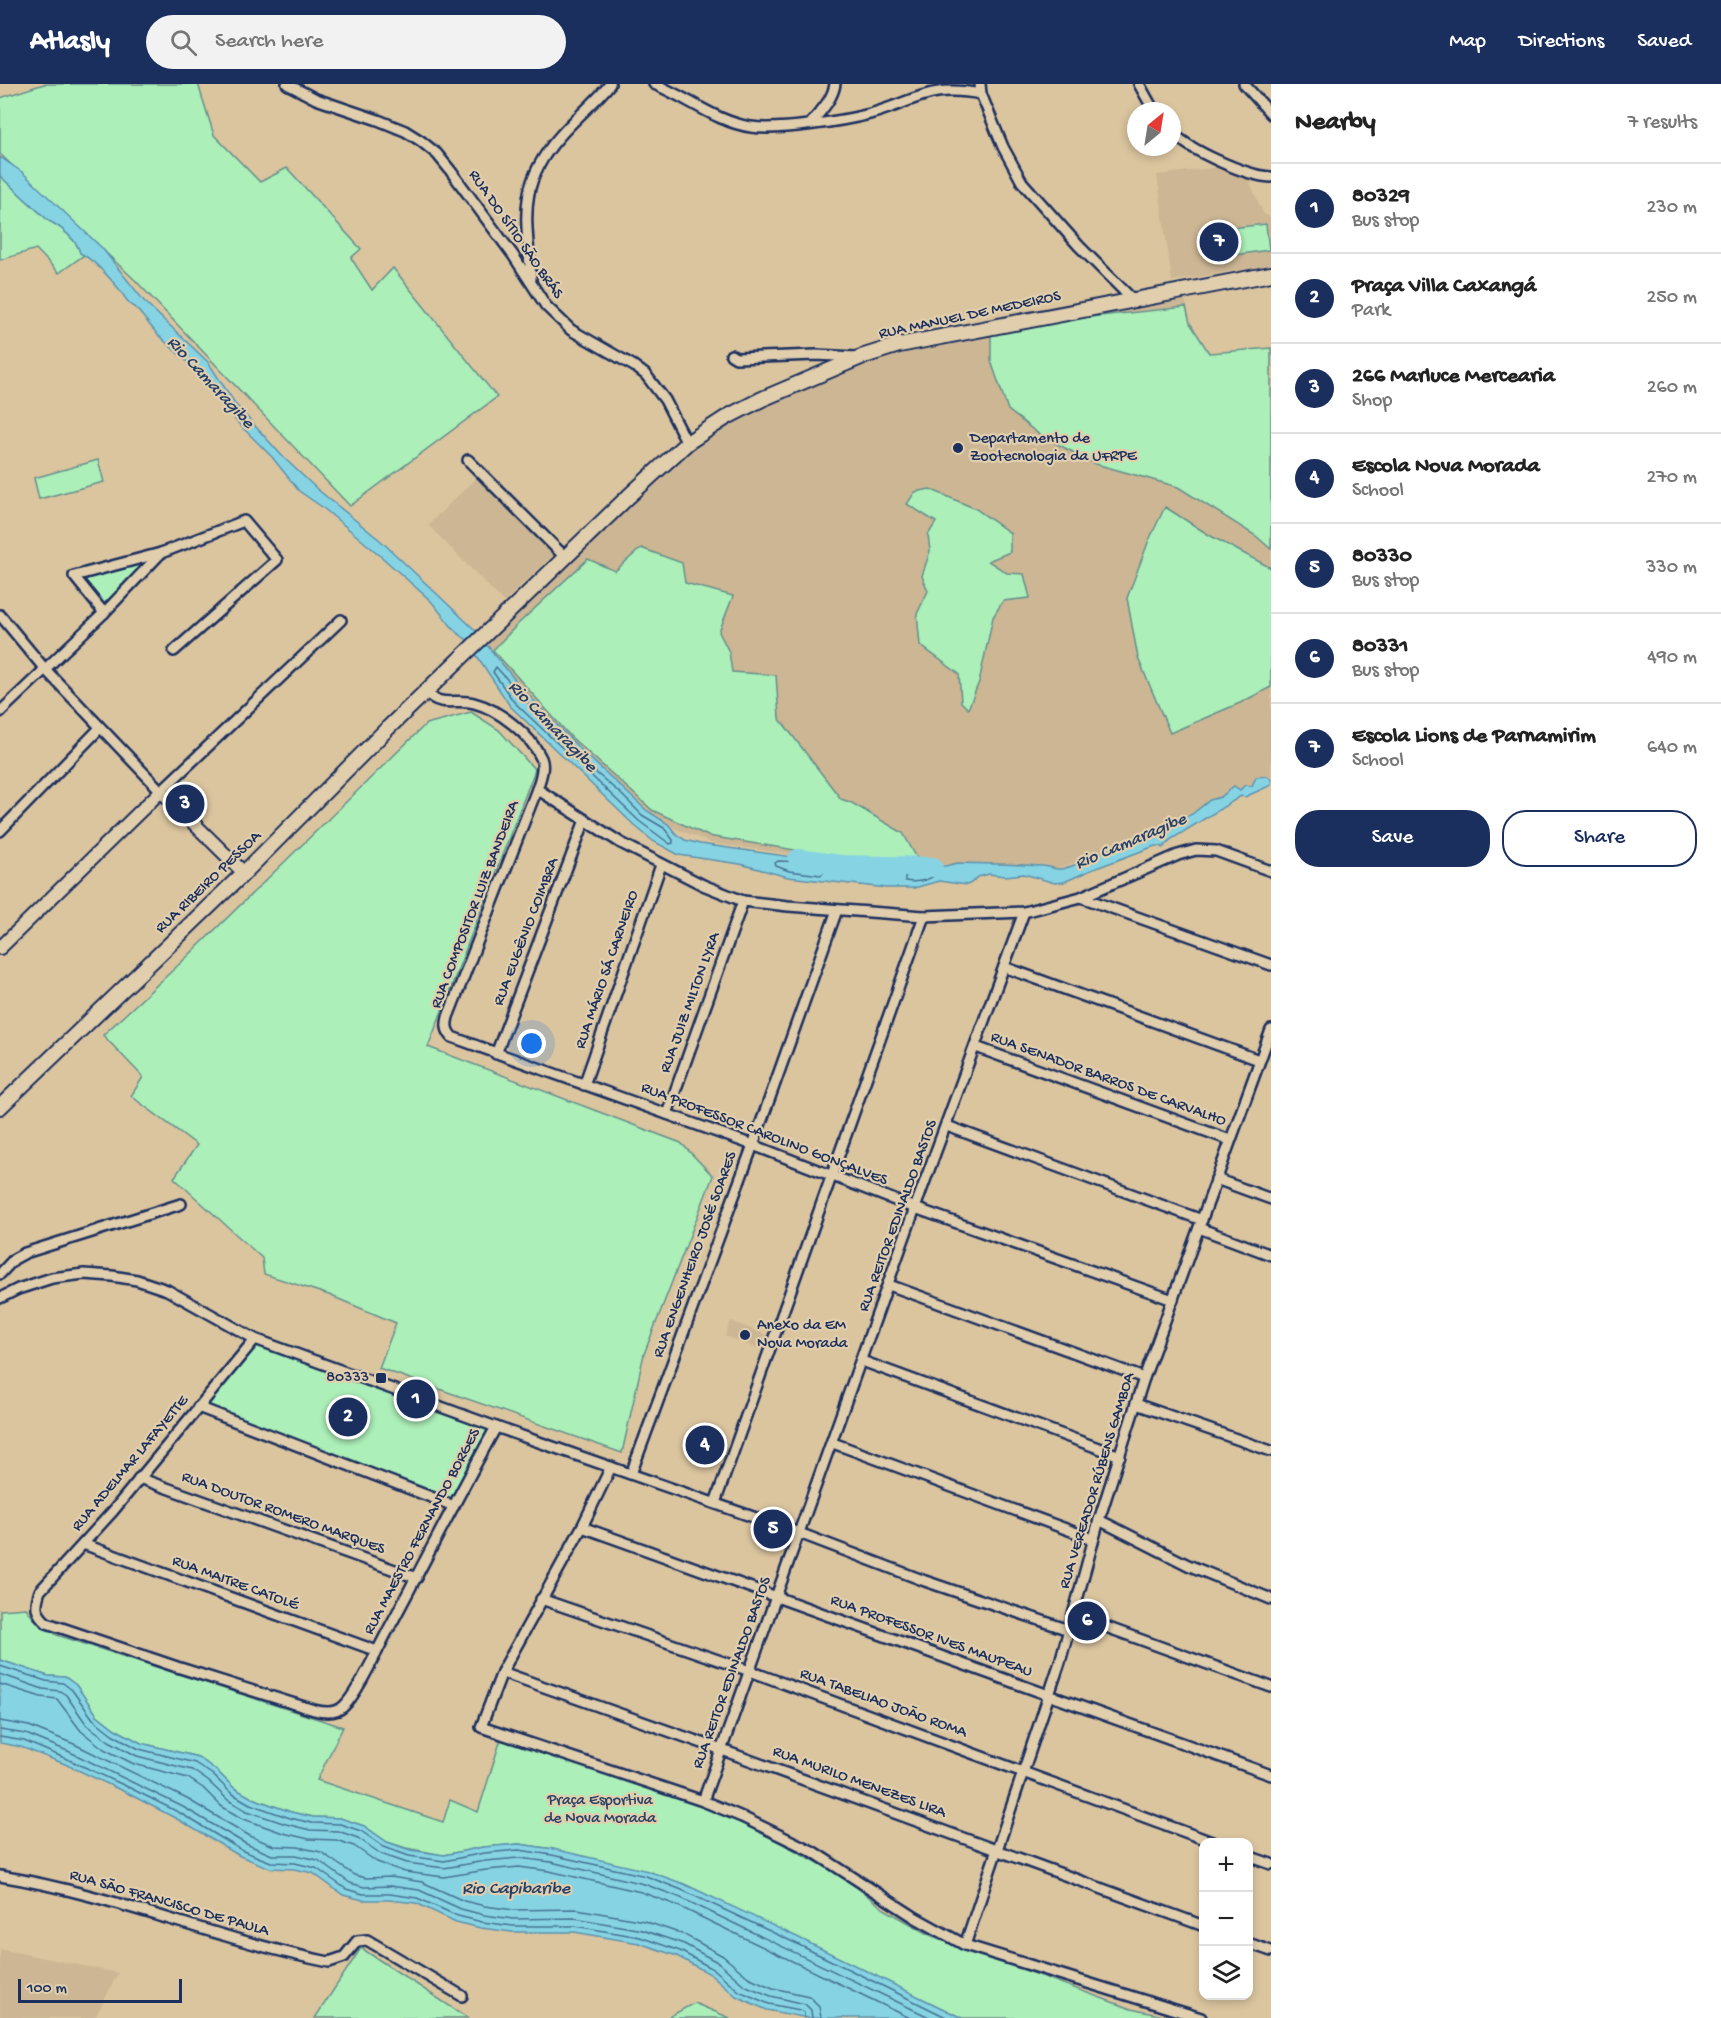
<!DOCTYPE html>
<meta charset="utf-8">
<style>
body{margin:0;font-family:"Gochi Hand",sans-serif;background:#f2f2f2;color:#222}
.controls{position:absolute;right:18px;bottom:18px;display:grid;overflow:hidden;border-radius:12px;box-shadow:0 3px 9px #0003}
.controls button{width:54px;height:54px;display:grid;place-items:center;padding:0;border:0;border-bottom:2px solid #e0e0e0;background:#fff;color:#222;font:30px sans-serif}
.compass{position:absolute;left:1127px;top:18px;width:54px;height:54px;border-radius:50%;background:#fff;box-shadow:0 3px 9px #0003;rotate:30deg}
.scale{position:absolute;left:18px;bottom:15px;width:164px;box-sizing:border-box;padding-left:6px;border:3px solid #1b2f5e;border-top:0;font-size:16px;line-height:21px;white-space:nowrap;color:#1b2f5e;-webkit-text-stroke:4px #e0ceac;paint-order:stroke}
.you{position:absolute;left:532px;top:960px;width:21px;height:21px;margin:-15px;border:4px solid #fff;border-radius:50%;background:#1a73e8;box-shadow:0 0 0 9px #1a73e833}
.badge{display:grid;place-items:center;width:39px;height:39px;border-radius:50%;background:#1b2f5e;color:#fff;font-size:20px;font-weight:700}
.pin{position:absolute;translate:-50% -50%;border:3px solid #fff;box-shadow:0 2px 6px #0006}
.list{margin:0;padding:0;list-style:none}
h2{display:flex;justify-content:space-between;align-items:center;height:78px;margin:0;padding:0 24px;font-size:26px}
h2 small{font-size:20px;font-weight:400;color:#767676}
.list li{display:grid;grid-template-columns:39px 1fr auto;gap:18px;align-items:center;box-sizing:border-box;height:90px;padding:0 24px;border-top:2px solid #e0e0e0}
.list b{display:block;font-size:22px;white-space:nowrap}
.list p{margin:0;font-size:20px;white-space:nowrap;color:#767676}
.list em{font-size:20px;font-style:normal;color:#767676}
.actions{display:flex;gap:12px;padding:18px 24px}
.actions a{flex:1;padding:14px 0;border:2px solid #1b2f5e;border-radius:24px;text-align:center;font-size:21px;color:#1b2f5e}
.actions .main{background:#1b2f5e;color:#fff}
.icon{flex:none;width:33px;height:33px;fill:none;stroke:currentColor;stroke-width:2;stroke-linecap:round;stroke-linejoin:round}
.map{position:relative;flex:none;width:1271px;height:1934px;overflow:hidden}
header{display:flex;align-items:center;gap:36px;box-sizing:border-box;height:84px;padding:0 30px;background:#1b2f5e;color:#fff}
header strong{font-size:28px}
nav{display:flex;gap:33px;margin-inline-start:auto;font-size:21px}
.search{width:420px;height:54px;background:#f2f2f2;display:flex;align-items:center;gap:15px;box-sizing:border-box;padding:0 21px;border-radius:33px;color:#767676;font-size:22px}
main{display:flex}
aside{flex:1;background:#fff}
.map>svg:first-child{display:block}
.built{fill:#ccb694}
.green{fill:#acefb8;stroke:#648f8b;stroke-width:1.5}
.water{fill:#86d4e3;stroke:#5b92ae;stroke-width:1.5}
.lines{fill:none;stroke-linecap:round;stroke-linejoin:round}
.shore{stroke:#467193;stroke-width:1.5}
.river{stroke:#86d4e3;stroke-width:20}
.minor-casing{stroke:#1b2f5e;stroke-width:14}
.tertiary-casing{stroke:#1b2f5e;stroke-width:16}
.secondary-casing{stroke:#1b2f5e;stroke-width:18}
.minor{stroke:#e0ceac;stroke-width:9}
.tertiary{stroke:#e0ceac;stroke-width:12}
.secondary{stroke:#e0ceac;stroke-width:14}
.poi-dot{fill:#1b2f5e;stroke:#e0ceac;stroke-width:2}
.labels{text-anchor:middle;dominant-baseline:central;stroke-width:4.5;stroke-linejoin:round;paint-order:stroke}
.street-label{font-size:16px;fill:#1b2f5e;stroke:#e0ceac}
.poi-label{font-size:16px;fill:#1b2f5e;stroke:#e0ceac;text-anchor:start}
.park-label{font-size:16px;fill:#2a4267;stroke:#e0ceac}
.water-label{font-size:18px;font-style:italic;fill:#26406b;stroke:#e0ceac}
</style>
<header>
<strong>Atlasly</strong>
<div class="search"><svg class="icon" aria-label="search" viewBox="0 0 24 24"><circle cx="10" cy="10" r="6"/><path d="M15 15l6 6"/></svg>Search here</div>
<nav><a>Map</a><a>Directions</a><a>Saved</a></nav>
</header>
<main>
<div class="map">
<svg width="1271" height="1934" viewBox="0 0 1271 1934">
<rect width="100%" height="100%" fill="#dbc59f"/>
<filter id="ink" filterUnits="userSpaceOnUse"><feTurbulence type="fractalNoise" baseFrequency=".0167" numOctaves="2"/><feDisplacementMap in="SourceGraphic" scale="12" xChannelSelector="R" yChannelSelector="G"/><feConvolveMatrix kernelMatrix="1 2 1 2 8 2 1 2 1" color-interpolation-filters="sRGB"/></filter>
<g filter="url(#ink)">
<!-- built -->
<g class="built">
<polygon points="1228,82 1247,92 1263,129 1271,134 1271,181 1172,197 1157,91"/>
<polygon points="1183,205 1190,239 1209,269 1271,264 1271,693 1101,769 1060,784 841,777 711,759 650,734 567,660 481,563 629,412 692,363 762,315 861,273"/>
<polygon points="477,393 553,471 504,518 428,441"/>
<polygon points="731,1237 764,1250 759,1265 725,1252"/>
<polygon points="691,1347 725,1359 719,1375 685,1362"/>
<polygon points="0,1865 118,1889 95,1934 0,1934"/>
</g>
<!-- green -->
<g class="green">
<polygon points="44,0 198,0 214,51 260,98 287,84 361,165 351,174 372,206 393,184 497,313 350,422 135,196 0,70 0,14"/>
<path d="M 0,92 L 49,137 C 60,142 78,157 80,169 L 84,171 L 59,189 L 36,165 L 0,176 Z"/>
<polygon points="1266,140 1269,166 1227,172 1223,145"/>
<polygon points="1186,223 1190,239 1209,269 1271,264 1271,465 1256,452 1178,403 1096,380 1040,351 1008,326 991,277 991,243"/>
<polygon points="98,376 104,398 39,415 34,394"/>
<polygon points="930,405 976,425 1010,449 1010,468 988,477 1007,489 1024,490 1030,514 1003,517 993,533 979,598 968,625 961,618 959,590 920,561 917,530 928,507 922,492 930,467 928,451 936,438 907,420 915,408"/>
<polygon points="1165,423 1209,451 1271,484 1271,603 1240,619 1170,649 1138,574 1127,514 1149,456"/>
<polygon points="641,464 682,479 685,499 733,512 719,548 729,568 732,588 776,591 779,634 841,715 852,719 903,749 918,776 864,775 807,768 708,752 652,726 571,653 493,566 518,540 588,475 615,487"/>
<polygon points="148,474 149,478 105,520 101,519 83,496"/>
<polygon points="471,628 499,646 535,686 428,963 681,1059 713,1092 644,1270 622,1369 379,1284 396,1239 329,1211 264,1190 262,1174 174,1094 197,1061 131,1012 143,993 103,951 187,873 426,640"/>
<polygon points="255,1260 492,1344 452,1414 206,1322"/>
<polygon points="26,1524 34,1535 57,1551 343,1643 317,1696 443,1738 450,1716 478,1728 501,1655 722,1724 721,1727 841,1791 884,1825 932,1852 1131,1925 1172,1934 962,1934 684,1800 553,1765 519,1760 483,1763 443,1771 406,1764 387,1758 364,1742 340,1734 313,1733 291,1728 252,1714 234,1704 217,1687 198,1673 141,1659 115,1645 97,1631 76,1601 65,1593 48,1592 0,1576 0,1526"/>
<polygon points="361,1864 468,1934 315,1934"/>
<polygon points="694,1919 730,1934 667,1934"/>
</g>
<!-- water -->
<g class="water">
<path d="M 0,73 L 22,88 L 102,164 L 144,217 L 208,278 L 236,321 L 284,374 L 317,405 L 381,457 L 474,545 L 520,602 L 578,663 L 646,726 L 668,740 L 677,751 L 685,756 L 700,760 L 793,773 L 810,772 L 827,780 L 860,790 L 889,790 L 905,786 L 906,781 L 945,782 L 958,779 C 986,780 1015,780 1043,782 C 1049,782 1055,786 1061,785 C 1089,780 1112,757 1138,755 L 1192,730 L 1210,716 L 1221,713 L 1234,702 L 1240,706 L 1245,701 L 1252,702 L 1256,693 L 1267,692 L 1271,695 L 1271,701 L 1245,713 L 1241,712 L 1170,756 L 1163,764 L 1161,762 L 1155,762 L 1091,786 L 1064,798 L 1055,799 L 1024,790 L 1005,792 L 989,790 L 978,793 L 971,799 L 967,801 L 939,797 L 914,804 L 887,804 L 788,793 L 740,780 L 679,771 L 653,757 L 635,742 L 510,622 L 466,555 L 456,548 L 431,517 L 375,467 L 322,423 L 299,407 L 272,373 L 236,337 L 224,318 L 218,314 L 197,287 L 158,251 L 135,223 C 127,220 124,211 119,205 C 109,193 93,175 80,169 C 78,157 60,142 49,137 L 0,92 Z"/>
<polygon points="0,1576 48,1592 65,1593 76,1601 97,1631 115,1645 141,1659 198,1673 217,1687 234,1704 252,1714 291,1728 313,1733 340,1734 364,1742 387,1758 410,1766 444,1771 483,1763 519,1760 553,1765 648,1787 684,1800 795,1852 962,1934 808,1934 767,1926 736,1912 712,1891 677,1872 639,1859 574,1848 512,1848 481,1844 456,1838 416,1819 389,1816 363,1816 343,1811 313,1789 294,1785 270,1784 240,1772 177,1735 127,1709 65,1680 21,1663 0,1659"/>
</g>
<g class="lines">
<!-- shore -->
<g class="shore">
<polygon points="496,583 574,670 621,710 642,731 664,744 673,756 673,759 670,760 639,737 514,618 493,588"/>
<polygon points="778,777 808,778 823,785 824,788 821,791 789,787 776,782 775,779"/>
<path d="M 913,787 L 933,788 L 935,791 C 928,797 914,799 905,797 L 905,793 Z"/>
<polyline points="0,1582 46,1597 63,1599 72,1606 93,1635 112,1650 139,1665 195,1679 213,1691 231,1709 250,1720 290,1734 312,1739 340,1740 361,1747 384,1763 409,1772 444,1777 484,1769 519,1766 552,1771 646,1792 682,1806 793,1858 948,1934"/>
<polyline points="0,1590 43,1605 60,1607 66,1611 87,1641 109,1657 137,1672 192,1686 208,1697 228,1716 247,1727 286,1740 310,1746 338,1747 358,1754 381,1770 407,1779 444,1784 485,1777 519,1774 551,1778 644,1800 679,1813 931,1934"/>
<polyline points="0,1600 41,1613 57,1615 81,1647 104,1665 134,1680 188,1694 203,1704 221,1722 241,1734 283,1749 309,1755 336,1756 354,1762 377,1778 405,1788 444,1793 486,1786 519,1783 549,1787 641,1808 676,1821 910,1934"/>
<polyline points="0,1637 29,1642 74,1660 187,1715 250,1752 274,1762 298,1763 321,1768 354,1791 366,1794 391,1793 422,1798 464,1817 485,1822 514,1826 577,1825 644,1837 685,1851 723,1872 748,1893 773,1904 809,1912 819,1922 821,1934"/>
<polyline points="0,1646 26,1650 70,1668 183,1723 246,1760 272,1771 296,1771 318,1776 350,1799 364,1803 390,1802 419,1806 461,1825 484,1831 513,1835 575,1834 642,1846 684,1860 719,1879 744,1901 771,1912 805,1920 811,1926 812,1934"/>
<polyline points="0,1653 24,1657 67,1675 130,1704 180,1729 243,1767 271,1778 295,1779 316,1784 346,1805 363,1810 390,1810 417,1814 458,1832 482,1838 513,1842 575,1842 640,1853 680,1867 715,1886 739,1907 769,1920 800,1926 804,1929 804,1934"/>
</g>
<!-- river -->
<polyline class="river" points="798,775 841,781 933,783"/>
<!-- minor casing -->
<g class="minor-casing">
<g id="minor">
<polyline points="287,0 316,15 378,36 405,47 421,57 437,70 450,86 513,171 546,222 571,246 634,282 646,291 665,316 687,359"/>
<path d="M 654,0 C 687,13 716,38 751,43 C 778,47 843,37 870,30 C 917,17 928,0 981,10"/>
<polyline points="980,0 981,10 1003,63 1022,98 1079,162 1132,215"/>
<polyline points="1139,0 1154,27"/>
<polyline points="1244,0 1271,30"/>
<path d="M 811,39 C 820,28 833,15 835,0"/>
<path d="M 1172,48 C 1189,66 1246,92 1271,93"/>
<path d="M 531,195 C 527,135 516,102 559,53 C 575,34 595,19 610,0"/>
<polyline points="731,271 736,274 816,271 856,273"/>
<polyline points="468,376 565,473"/>
<polyline points="104,529 74,492 161,469 244,437 277,476 174,567"/>
<polyline points="0,531 44,584 161,707 341,536"/>
<path d="M 427,609 C 441,624 456,614 474,619 C 498,625 531,651 541,674 C 545,683 540,696 537,705 L 448,933 C 446,941 446,946 452,953 L 753,1061 L 915,1124 L 1173,1216"/>
<polyline points="0,628 104,529 161,469"/>
<polyline points="537,705 621,759 703,801 743,817 788,822 924,832 1024,828 1081,813 1178,771 1196,766 1216,767 1271,787"/>
<polyline points="0,747 100,644"/>
<polyline points="1081,813 1271,881"/>
<polyline points="1004,883 1259,976"/>
<polyline points="976,963 1230,1056"/>
<polyline points="496,970 585,736"/>
<polyline points="584,1001 661,781"/>
<polyline points="667,1030 743,817"/>
<polyline points="947,1042 1202,1136"/>
<polyline points="1216,1095 1271,1115"/>
<polyline points="1199,1144 1271,1171"/>
<polyline points="0,1190 14,1175 25,1169 181,1120"/>
<polyline points="889,1201 1144,1294"/>
<polyline points="0,1214 18,1205 52,1194 84,1190 112,1192 137,1196 167,1206 255,1255 496,1343 799,1449 925,1497 1069,1546"/>
<path d="M 255,1255 L 113,1427 L 40,1507 C 35,1521 35,1529 47,1539 L 177,1583 L 314,1626 C 325,1629 336,1630 344,1622 C 357,1610 377,1567 386,1550 C 423,1481 458,1412 496,1343"/>
<polyline points="862,1277 1120,1372"/>
<polyline points="1136,1320 1271,1367"/>
<polyline points="198,1323 454,1422"/>
<polyline points="833,1359 1093,1455"/>
<polyline points="611,1383 582,1443 502,1588 481,1643 703,1717 742,1733 812,1767 916,1834 965,1861 1201,1934"/>
<polyline points="631,1390 753,1061 837,826"/>
<polyline points="139,1394 417,1494"/>
<polyline points="715,1419 924,832"/>
<polyline points="1099,1436 1188,1481 1271,1515"/>
<polyline points="582,1443 1271,1691"/>
<polyline points="83,1460 377,1567"/>
<polyline points="541,1515 750,1587 1212,1758"/>
<polyline points="1073,1531 1271,1603"/>
<polyline points="502,1588 722,1666 1204,1842"/>
<polyline points="703,1717 915,1124 1024,828"/>
<polyline points="1248,1772 1271,1780"/>
<path d="M 0,1792 C 112,1810 218,1856 329,1878 L 344,1873 L 357,1857 L 367,1856 L 462,1912"/>
<polyline points="1248,1859 1271,1867"/>
<polyline points="965,1861 1060,1578 1099,1436 1144,1294 1271,946"/>
</g>
</g>
<!-- tertiary casing -->
<g class="tertiary-casing">
<polyline id="tertiary" points="0,864 161,707 244,789"/>
</g>
<!-- secondary casing -->
<g class="secondary-casing">
<polyline id="secondary" points="0,1023 244,789 388,644 629,412 687,359 727,333 762,315 861,273 899,261 1271,190"/>
</g>
<!-- minor -->
<use href="#minor" class="minor"/>
<!-- tertiary -->
<use href="#tertiary" class="tertiary"/>
<!-- secondary -->
<use href="#secondary" class="secondary"/>
</g>
</g>
<!-- markers -->
<g class="poi-dot">
<circle cx="958" cy="364" r="6"/>
<circle cx="745" cy="1251" r="6"/>
<rect x="375" y="1288" width="12" height="12" rx="3"/>
</g>
<g class="labels">
<!-- street labels -->
<g class="street-label">
<text transform="translate(515 151) rotate(55)">RUA DO SÍTIO SÃO BRÁS</text>
<text transform="translate(970 232) rotate(-12)">RUA MANUEL DE MEDEIROS</text>
<text transform="translate(209 799) rotate(-44)">RUA RIBEIRO PESSOA</text>
<text transform="translate(476 821) rotate(-69)">RUA COMPOSITOR LUIZ BANDEIRA</text>
<text transform="translate(527 848) rotate(-69)">RUA EUGÊNIO COIMBRA</text>
<text transform="translate(608 886) rotate(-71)">RUA MÁRIO SÁ CARNEIRO</text>
<text transform="translate(691 919) rotate(-70)">RUA JUIZ MILTON LYRA</text>
<text transform="translate(1108 996) rotate(20)">RUA SENADOR BARROS DE CARVALHO</text>
<text transform="translate(764 1051) rotate(21)">RUA PROFESSOR CAROLINO GONÇALVES</text>
<text transform="translate(899 1132) rotate(-70)">RUA REITOR EDINALDO BASTOS</text>
<text transform="translate(696 1171) rotate(-70)">RUA ENGENHEIRO JOSÉ SOARES</text>
<text transform="translate(131 1380) rotate(-50)">RUA ADELMAR LAFAYETTE</text>
<text transform="translate(1098 1397) rotate(-73)">RUA VEREADOR RÚBENS GAMBOA</text>
<text transform="translate(283 1430) rotate(20)">RUA DOUTOR ROMERO MARQUES</text>
<text transform="translate(423 1448) rotate(-62)">RUA MAESTRO FERNANDO BORGES</text>
<text transform="translate(235 1500) rotate(20)">RUA MAITRE CATOLÉ</text>
<text transform="translate(931 1553) rotate(20)">RUA PROFESSOR IVES MAUPEAU</text>
<text transform="translate(733 1589) rotate(-70)">RUA REITOR EDINALDO BASTOS</text>
<text transform="translate(883 1620) rotate(20)">RUA TABELIAO JOÃO ROMA</text>
<text transform="translate(859 1699) rotate(20)">RUA MURILO MENEZES LIRA</text>
<text transform="translate(169 1820) rotate(16)">RUA SÃO FRANCISCO DE PAULA</text>
</g>
<!-- poi labels -->
<g class="poi-label">
<text x="970" y="355">Departamento de<tspan x="970" dy="18">Zootecnologia da UFRPE</tspan></text>
<text x="757" y="1242">Anexo da EM<tspan x="757" dy="18">Nova Morada</tspan></text>
<text x="369" y="1294" text-anchor="end">80333</text>
</g>
<!-- park labels -->
<g class="park-label">
<text x="600" y="1717">Praça Esportiva<tspan x="600" dy="18">de Nova Morada</tspan></text>
</g>
<!-- water labels -->
<g class="water-label">
<text transform="translate(210 299) rotate(47)">Rio Camaragibe</text>
<text transform="translate(552 643) rotate(46)">Rio Camaragibe</text>
<text transform="translate(1131 758) rotate(-23)">Rio Camaragibe</text>
<text x="516" y="1805">Rio Capibaribe</text>
</g>
</g>
</svg>
<div class="controls">
<button>+</button>
<button>−</button>
<button><svg class="icon" aria-label="layers" viewBox="0 0 24 24"><path d="M12 4l9 5-9 5-9-5zM3 14l9 5 9-5"/></svg></button>
</div>
<svg class="compass" viewBox="-18 -18 36 36"><path d="M0-13l5 13h-10z" fill="#e53935"/><path d="M0 13l5-13h-10z" fill="#767676"/></svg>
<div class="scale">100 m</div>
<div class="you"></div>
<div class="pin badge" style="left:416px;top:1315px">1</div>
<div class="pin badge" style="left:348px;top:1333px">2</div>
<div class="pin badge" style="left:185px;top:720px">3</div>
<div class="pin badge" style="left:705px;top:1361px">4</div>
<div class="pin badge" style="left:773px;top:1445px">5</div>
<div class="pin badge" style="left:1087px;top:1537px">6</div>
<div class="pin badge" style="left:1219px;top:158px">7</div>
</div>
<aside>
<h2>Nearby<small>7 results</small></h2>
<ul class="list">
<li><span class="badge">1</span><div><b>80329</b><p>Bus stop</p></div><em>230 m</em></li>
<li><span class="badge">2</span><div><b>Praça Villa Caxangá</b><p>Park</p></div><em>250 m</em></li>
<li><span class="badge">3</span><div><b>266 Marluce Mercearia</b><p>Shop</p></div><em>260 m</em></li>
<li><span class="badge">4</span><div><b>Escola Nova Morada</b><p>School</p></div><em>270 m</em></li>
<li><span class="badge">5</span><div><b>80330</b><p>Bus stop</p></div><em>330 m</em></li>
<li><span class="badge">6</span><div><b>80331</b><p>Bus stop</p></div><em>490 m</em></li>
<li><span class="badge">7</span><div><b>Escola Lions de Parnamirim</b><p>School</p></div><em>640 m</em></li>
</ul>
<div class="actions"><a class="main">Save</a><a>Share</a></div>
</aside>
</main>
